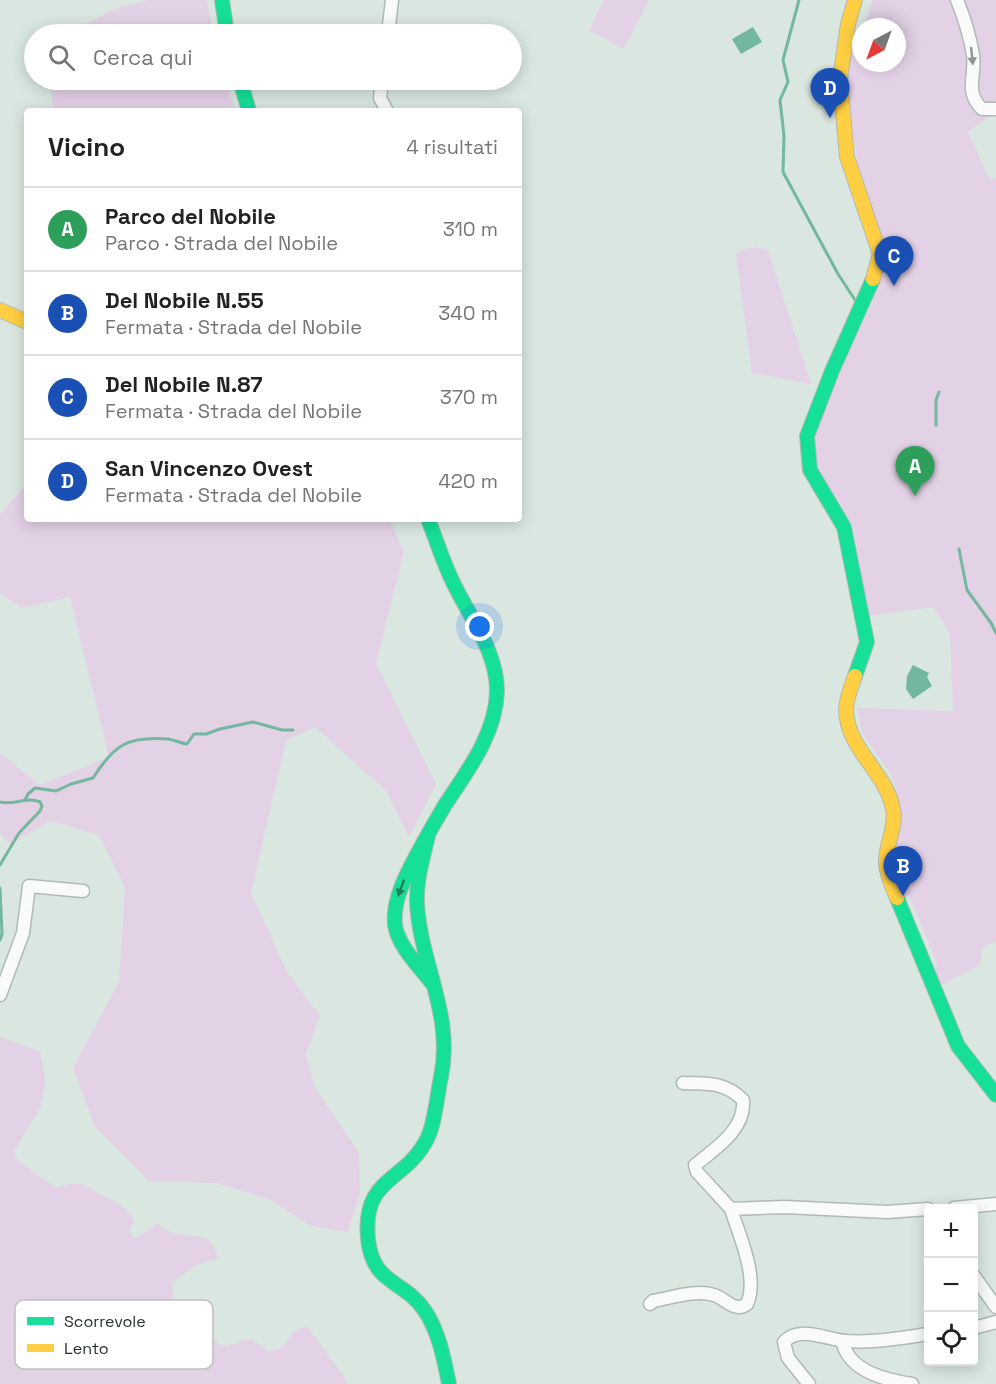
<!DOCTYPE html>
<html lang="it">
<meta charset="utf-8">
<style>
body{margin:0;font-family:"Space Grotesk",sans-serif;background:#f6f6f6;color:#222}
.controls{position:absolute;right:18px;bottom:18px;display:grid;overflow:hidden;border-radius:6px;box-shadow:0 3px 15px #0003}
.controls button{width:54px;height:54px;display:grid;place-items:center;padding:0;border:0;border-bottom:2px solid #e0e0e0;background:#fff;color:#222;font:30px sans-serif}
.compass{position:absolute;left:852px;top:18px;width:54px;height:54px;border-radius:50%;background:#fff;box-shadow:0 3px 15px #0003;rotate:221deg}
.you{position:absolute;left:480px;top:627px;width:21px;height:21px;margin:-15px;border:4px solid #fff;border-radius:50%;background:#1a73e8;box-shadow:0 0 0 9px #1a73e833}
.badge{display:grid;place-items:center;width:39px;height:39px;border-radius:50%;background:#66706b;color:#fff;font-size:20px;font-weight:700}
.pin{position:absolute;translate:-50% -50px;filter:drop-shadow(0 2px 3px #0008)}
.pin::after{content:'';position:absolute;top:32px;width:21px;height:18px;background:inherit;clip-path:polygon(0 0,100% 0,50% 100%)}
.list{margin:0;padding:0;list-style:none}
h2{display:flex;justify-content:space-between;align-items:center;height:78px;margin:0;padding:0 24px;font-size:26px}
h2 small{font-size:20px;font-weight:400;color:#767676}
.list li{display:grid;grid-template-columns:39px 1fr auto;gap:18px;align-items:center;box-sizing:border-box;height:84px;padding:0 24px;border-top:2px solid #e0e0e0}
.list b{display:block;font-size:22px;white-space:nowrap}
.list p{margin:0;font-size:20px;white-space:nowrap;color:#767676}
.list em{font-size:20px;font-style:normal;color:#767676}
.icon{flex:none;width:33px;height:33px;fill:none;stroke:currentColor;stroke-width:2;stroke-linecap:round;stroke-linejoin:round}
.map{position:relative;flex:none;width:996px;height:1384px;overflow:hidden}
.search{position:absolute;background:#fff;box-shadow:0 3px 15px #0003;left:24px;top:24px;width:498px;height:66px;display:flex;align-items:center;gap:15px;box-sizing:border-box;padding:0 21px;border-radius:33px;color:#767676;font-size:22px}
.panel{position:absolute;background:#fff;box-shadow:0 3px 15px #0003;left:24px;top:108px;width:498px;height:414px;border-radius:6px}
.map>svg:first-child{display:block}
.green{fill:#e3d1e6}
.water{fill:#72b79e}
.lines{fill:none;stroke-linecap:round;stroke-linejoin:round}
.stream{stroke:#72b79e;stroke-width:3}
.street-casing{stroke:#b0b9b5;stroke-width:15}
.fast-casing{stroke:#b0b9b5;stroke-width:16}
.slow-casing{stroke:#b0b9b5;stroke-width:16}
.street{stroke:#f9fbfa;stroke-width:12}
.fast{stroke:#16e098;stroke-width:14}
.slow{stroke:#ffcf43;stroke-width:14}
.oneway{fill:#909693}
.oneway2{fill:#1f7f5d}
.key{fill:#fff;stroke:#bec1c0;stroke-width:1.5}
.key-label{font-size:16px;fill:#27302c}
</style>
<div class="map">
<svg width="996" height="1384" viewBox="0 0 996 1384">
<rect width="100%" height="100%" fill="#dae7e1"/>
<!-- green -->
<g class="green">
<polygon points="148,0 207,0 213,34 68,34 114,9"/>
<polygon points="604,0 649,0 624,49 589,30"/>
<polygon points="872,0 996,0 996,112 968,132 989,178 996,179 996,942 982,947 980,965 939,986 933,971 937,963 909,895 903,896 898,882 893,857 898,796 890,773 862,733 857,708 953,711 950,633 933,607 868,616 854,530 839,501 814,466 812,448 816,425 870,308 883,274 860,179 849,106 847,71 856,35 861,35 861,63 897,63 897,27 864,27"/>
<polygon points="50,80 224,80 236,111 53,111"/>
<polygon points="757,247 768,250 811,384 752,373 736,255 742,250"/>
<polygon points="27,484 27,519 389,519 404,552 376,663 436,784 409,837 386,791 315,727 286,741 251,893 287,972 320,1016 306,1054 314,1085 359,1153 360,1192 348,1232 311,1226 271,1200 216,1183 149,1181 95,1127 73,1068 119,982 125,887 99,835 51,821 10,844 0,833 0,753 40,785 109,757 70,597 21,608 0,593 0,514"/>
<path d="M 0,1037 L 40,1051 L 45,1081 L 41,1107 L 14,1151 L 16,1158 L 20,1162 L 56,1188 L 69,1184 L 82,1184 L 124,1207 L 133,1217 L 134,1223 L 130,1228 L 130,1234 L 135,1238 L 142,1235 L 157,1223 C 162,1226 168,1232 174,1233 C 196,1240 212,1228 218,1259 C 199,1262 186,1271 172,1283 L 173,1296 L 167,1313 L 169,1319 L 174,1322 L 182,1322 L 200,1330 L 221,1345 L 227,1346 L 246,1340 L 252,1340 L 269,1351 L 281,1348 L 294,1331 L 307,1326 L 345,1378 L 347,1384 L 0,1384 Z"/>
</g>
<!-- water -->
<g class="water">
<polygon points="753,27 762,42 741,54 732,39"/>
<polygon points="913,665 929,673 927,677 932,686 913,699 906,689 907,676"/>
</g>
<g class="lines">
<!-- stream -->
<g class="stream">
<polyline points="799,0 783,60 788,82 780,100 784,136 783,172 838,274 857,303"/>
<polyline points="936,425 936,400 939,392"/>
<polyline points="959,549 967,590 991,623 996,633"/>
<path d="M 25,800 L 28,794 L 35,788 L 56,791 L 71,784 L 93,778 C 114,745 127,736 168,739 C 175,740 180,743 187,744 L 194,734 L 206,734 L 220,729 L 253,722 L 282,730 L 293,730"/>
<path d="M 0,802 C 14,806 26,796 40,802 L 42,806 L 40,811 L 19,833 L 0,865"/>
<polyline points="0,888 2,934 0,940"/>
</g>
<!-- street casing -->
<g class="street-casing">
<g id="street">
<path d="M 957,0 C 964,17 970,37 973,55 C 976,76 964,91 982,109 L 996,109"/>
<polyline points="388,34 392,0"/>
<polyline points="382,80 380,98 387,111"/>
<polyline points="0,995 23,933 29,886 83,891"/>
<path d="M 683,1083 C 707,1084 724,1081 743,1100 C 746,1129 715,1149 695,1165 L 697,1172 L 731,1209 L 785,1207 L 887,1212 L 928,1209"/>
<polyline points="954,1208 996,1204"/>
<polyline points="974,1276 996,1307"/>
<path d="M 650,1304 L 653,1301 C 671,1298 696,1289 714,1295 C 726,1299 735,1313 747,1304 C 759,1278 739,1235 731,1209"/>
<polyline points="974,1328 996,1322"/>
<path d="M 845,1341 L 843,1344 C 851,1372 886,1380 912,1384"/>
<path d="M 809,1384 L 788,1358 L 784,1342 C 799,1325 826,1339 845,1341 C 874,1343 901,1338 928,1334"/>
</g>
</g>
<!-- fast casing -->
<g class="fast-casing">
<g id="fast">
<polyline points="222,0 227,34"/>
<polyline points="240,80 249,111"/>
<path d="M 428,519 C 436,539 442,559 451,578 C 467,614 497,649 497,691 C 496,734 468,770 445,805 C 432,827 419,849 408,872 C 400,888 393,907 395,925 C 398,946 419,966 431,982"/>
<polyline points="855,676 867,642 844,527 810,470 807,436 832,371 873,279"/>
<path d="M 428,836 C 423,858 416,880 417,903 C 420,963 454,1015 441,1077 C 437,1095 435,1124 427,1139 C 405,1183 362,1176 368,1239 C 373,1286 404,1279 425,1311 C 439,1332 444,1359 449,1384"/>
<polyline points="897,898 958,1046 996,1095"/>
</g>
</g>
<!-- slow casing -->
<g class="slow-casing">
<g id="slow">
<polyline points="855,0 848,24 840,79 847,157 880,254 873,279"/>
<polyline points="0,310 27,322"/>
<path d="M 855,676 C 851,687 846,699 846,711 C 848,750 886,772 893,809 C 897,827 885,846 886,863 C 887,874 893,889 897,898"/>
</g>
</g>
<!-- street -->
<use href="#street" class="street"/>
<!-- fast -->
<use href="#fast" class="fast"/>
<!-- slow -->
<use href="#slow" class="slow"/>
</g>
<!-- one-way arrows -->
<defs><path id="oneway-solid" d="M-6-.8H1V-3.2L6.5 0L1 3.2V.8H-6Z" transform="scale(1.5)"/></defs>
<use class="oneway" href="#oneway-solid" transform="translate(972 56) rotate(84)"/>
<use class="oneway2" href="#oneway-solid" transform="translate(401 888) rotate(110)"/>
<!-- legend -->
<rect x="15" y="1300" width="198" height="69" rx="9" class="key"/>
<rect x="27" y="1317" width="27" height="8" fill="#16e098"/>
<rect x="27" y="1344" width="27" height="8" fill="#ffcf43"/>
<g class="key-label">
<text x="64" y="1327">Scorrevole</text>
<text x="64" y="1354">Lento</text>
</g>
</svg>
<div class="controls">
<button>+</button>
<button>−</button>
<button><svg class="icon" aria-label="locate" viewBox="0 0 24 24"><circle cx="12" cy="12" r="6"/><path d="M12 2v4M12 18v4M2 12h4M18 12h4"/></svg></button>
</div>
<svg class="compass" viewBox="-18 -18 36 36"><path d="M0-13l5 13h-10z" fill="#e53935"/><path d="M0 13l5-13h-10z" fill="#767676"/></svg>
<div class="you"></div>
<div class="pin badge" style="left:915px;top:496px;background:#2e9e5b">A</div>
<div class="pin badge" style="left:903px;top:896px;background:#1a4fb4">B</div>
<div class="pin badge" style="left:894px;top:286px;background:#1a4fb4">C</div>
<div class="pin badge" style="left:830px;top:118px;background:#1a4fb4">D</div>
<div class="search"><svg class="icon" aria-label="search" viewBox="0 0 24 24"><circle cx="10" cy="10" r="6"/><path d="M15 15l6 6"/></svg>Cerca qui</div>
<section class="panel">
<h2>Vicino<small>4 risultati</small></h2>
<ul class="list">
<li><span class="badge" style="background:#2e9e5b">A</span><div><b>Parco del Nobile</b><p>Parco · Strada del Nobile</p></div><em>310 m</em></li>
<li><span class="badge" style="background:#1a4fb4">B</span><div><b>Del Nobile N.55</b><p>Fermata · Strada del Nobile</p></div><em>340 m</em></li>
<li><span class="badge" style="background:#1a4fb4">C</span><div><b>Del Nobile N.87</b><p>Fermata · Strada del Nobile</p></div><em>370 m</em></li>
<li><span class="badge" style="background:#1a4fb4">D</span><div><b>San Vincenzo Ovest</b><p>Fermata · Strada del Nobile</p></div><em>420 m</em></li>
</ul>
</section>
</div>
